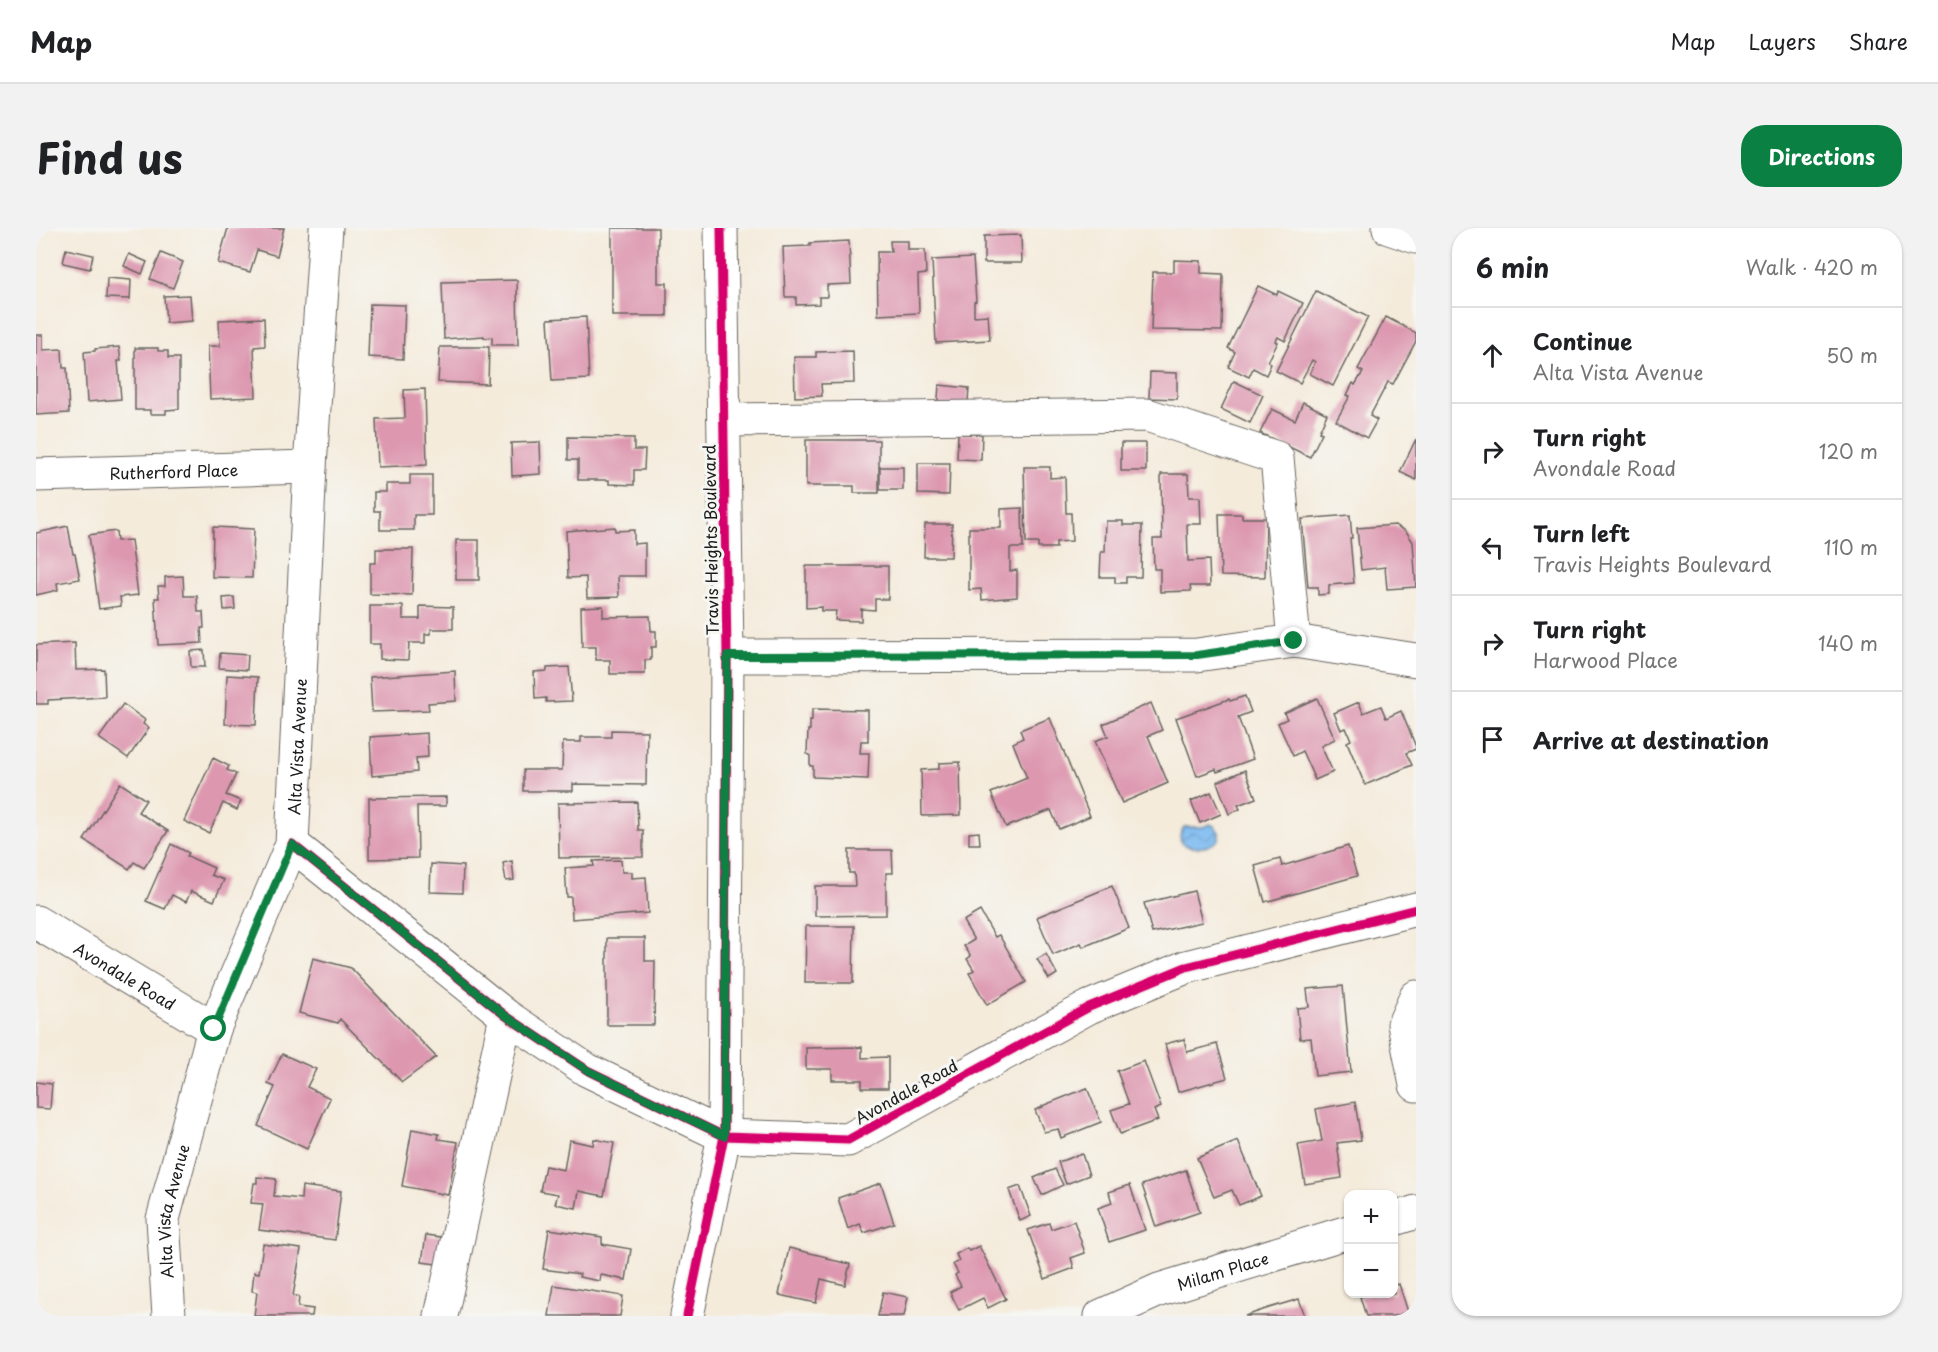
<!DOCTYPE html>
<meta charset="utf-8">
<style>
body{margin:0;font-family:"Playpen Sans",sans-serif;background:#f2f2f2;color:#202124}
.controls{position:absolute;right:18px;bottom:18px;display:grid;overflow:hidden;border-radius:12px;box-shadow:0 2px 4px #0004}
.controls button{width:54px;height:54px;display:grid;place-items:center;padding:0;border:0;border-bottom:2px solid #e0e0e0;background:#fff;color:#202124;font:30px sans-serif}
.stop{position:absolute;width:18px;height:18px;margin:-14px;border:4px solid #0b8043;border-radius:50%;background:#fff}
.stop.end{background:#0b8043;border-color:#fff;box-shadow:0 2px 6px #0008}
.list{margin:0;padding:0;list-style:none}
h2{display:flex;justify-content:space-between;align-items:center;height:78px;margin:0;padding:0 24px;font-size:26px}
h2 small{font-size:20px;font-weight:400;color:#757577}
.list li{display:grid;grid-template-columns:39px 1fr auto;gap:18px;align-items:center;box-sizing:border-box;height:96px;padding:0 24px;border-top:2px solid #e0e0e0}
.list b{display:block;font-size:22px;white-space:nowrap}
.list p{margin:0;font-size:20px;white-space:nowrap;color:#757577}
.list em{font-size:20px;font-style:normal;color:#757577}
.icon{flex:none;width:33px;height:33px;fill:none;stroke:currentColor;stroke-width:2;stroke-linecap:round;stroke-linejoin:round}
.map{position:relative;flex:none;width:1380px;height:1088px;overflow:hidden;border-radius:24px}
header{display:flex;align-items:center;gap:36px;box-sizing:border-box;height:84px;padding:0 30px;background:#fff;border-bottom:2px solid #e0e0e0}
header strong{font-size:28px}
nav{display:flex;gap:33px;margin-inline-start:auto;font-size:21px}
.intro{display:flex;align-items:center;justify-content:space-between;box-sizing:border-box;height:144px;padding:0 36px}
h1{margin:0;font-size:42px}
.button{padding:15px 27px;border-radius:24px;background:#0b8043;color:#fff;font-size:21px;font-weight:700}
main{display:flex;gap:36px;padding:0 36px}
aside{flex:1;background:#fff;border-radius:24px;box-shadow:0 2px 4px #0004}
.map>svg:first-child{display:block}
.water{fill:url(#water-waves);stroke:#4c6c86;stroke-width:1.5}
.building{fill:#dd98b0}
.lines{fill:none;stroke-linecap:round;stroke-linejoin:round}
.minor-casing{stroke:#68645f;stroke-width:35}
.major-casing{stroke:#68645f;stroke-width:35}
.minor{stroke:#fff;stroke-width:33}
.major{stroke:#fff;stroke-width:33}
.cycleway-casing{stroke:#f6f6f2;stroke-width:13}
.cycleway{stroke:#d6006c;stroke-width:9}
.route{stroke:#0b8043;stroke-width:8}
.labels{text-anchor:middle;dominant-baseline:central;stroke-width:6;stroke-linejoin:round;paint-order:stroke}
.street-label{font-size:16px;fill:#1c1c1c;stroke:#f6f6f2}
</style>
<header>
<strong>Map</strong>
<nav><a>Map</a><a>Layers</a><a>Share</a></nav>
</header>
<div class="intro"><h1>Find us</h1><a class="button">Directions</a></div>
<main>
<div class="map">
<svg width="1380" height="1088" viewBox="0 0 1380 1088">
<defs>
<pattern id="water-waves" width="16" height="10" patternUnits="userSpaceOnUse" patternTransform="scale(1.5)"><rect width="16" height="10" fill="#7dbbf1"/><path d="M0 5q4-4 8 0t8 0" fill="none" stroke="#6ba0ce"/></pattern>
</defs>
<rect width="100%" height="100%" fill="#f6f6f2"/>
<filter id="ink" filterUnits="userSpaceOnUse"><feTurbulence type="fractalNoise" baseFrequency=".0167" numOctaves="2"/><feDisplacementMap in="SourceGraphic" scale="12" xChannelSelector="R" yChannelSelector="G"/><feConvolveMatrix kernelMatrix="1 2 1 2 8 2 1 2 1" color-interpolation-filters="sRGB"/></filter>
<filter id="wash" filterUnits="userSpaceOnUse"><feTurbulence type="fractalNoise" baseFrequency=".008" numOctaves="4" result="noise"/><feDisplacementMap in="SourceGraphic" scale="24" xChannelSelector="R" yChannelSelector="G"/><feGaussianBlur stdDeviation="1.35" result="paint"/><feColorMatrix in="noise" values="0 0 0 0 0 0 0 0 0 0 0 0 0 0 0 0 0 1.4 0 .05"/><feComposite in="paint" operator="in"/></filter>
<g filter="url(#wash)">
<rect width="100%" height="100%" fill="#f4ebdb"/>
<!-- water -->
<path class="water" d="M 1174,596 L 1178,598 L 1183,604 L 1183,611 C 1173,621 1157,622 1145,615 L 1144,607 L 1148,599 L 1167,599 Z"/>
<g id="blocks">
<!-- building -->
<g class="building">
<polygon points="192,0 248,0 241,28 221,22 214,44 182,35"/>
<polygon points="576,0 622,0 622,55 631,55 631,88 576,88"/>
<polygon points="985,7 986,35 948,35 948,8"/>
<polygon points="813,13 815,56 791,57 791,69 783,69 783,76 760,77 760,69 749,69 747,19 774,18 774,15"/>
<polygon points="854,13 872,13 872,22 889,22 890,46 882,47 883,85 842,87 841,24 855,24"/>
<polygon points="30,21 57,27 54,41 27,35"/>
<polygon points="125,25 147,34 137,60 114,51"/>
<polygon points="93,26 111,34 106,46 88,38"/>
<polygon points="937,30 940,73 938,74 938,88 952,87 954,112 900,115 896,32"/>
<polygon points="1138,32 1165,33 1165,45 1187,46 1186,103 1115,102 1117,44 1138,44"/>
<polygon points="71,50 95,52 94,71 70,70"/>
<polygon points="481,52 482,117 456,117 456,109 448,110 448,108 408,111 406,54"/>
<polygon points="1222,58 1241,67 1242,63 1267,75 1249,113 1242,109 1240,113 1242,114 1232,134 1235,136 1230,147 1217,140 1213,149 1192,139 1199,124 1192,120"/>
<polygon points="1280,63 1332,89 1297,158 1274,146 1279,134 1276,132 1264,155 1240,143"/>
<polygon points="154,67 156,93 130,95 128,68"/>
<polygon points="334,76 369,77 367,131 332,129"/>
<polygon points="550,89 553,151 516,153 512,91"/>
<polygon points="1350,89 1380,105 1380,113 1357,156 1352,154 1334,188 1341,192 1331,210 1300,193 1314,168 1311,167 1317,155 1319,157 1327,144 1322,141"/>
<polygon points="228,90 229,118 218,119 220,169 174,171 172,118 184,118 183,92"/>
<polygon points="0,107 7,107 7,122 26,121 27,140 31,140 33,185 0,187"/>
<polygon points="83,119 85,133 82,133 85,171 51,174 48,124 59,123 59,121"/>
<polygon points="404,119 453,119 452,156 402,154"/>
<polygon points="99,120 122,120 122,123 132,123 132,130 143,130 143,181 130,182 130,186 114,186 114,182 99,182"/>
<polygon points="817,123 818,155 785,156 786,168 759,169 758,129 780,129 780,124"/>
<polygon points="1114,144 1141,145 1141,171 1113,170"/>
<polygon points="1198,153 1227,167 1214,195 1185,181"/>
<polygon points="903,157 933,160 931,186 901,183"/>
<polygon points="389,161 391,237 342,239 340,191 369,190 368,162"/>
<polygon points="1267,174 1291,186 1283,204 1286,205 1274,229 1224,205 1236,181 1259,192"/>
<polygon points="922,206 946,206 945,232 921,231"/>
<polygon points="532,209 598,210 598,222 609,222 608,242 598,242 598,257 573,256 573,252 542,252 542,232 532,232"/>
<polygon points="1380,211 1380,252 1364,244"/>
<polygon points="770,212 843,212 843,265 818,265 818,258 770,258"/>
<polygon points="504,214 505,246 476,248 475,215"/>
<rect x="1085" y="215" width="25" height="28"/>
<polygon points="882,235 914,235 913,267 882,266"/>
<rect x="844" y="239" width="23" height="23"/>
<polygon points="988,239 1014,239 1014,250 1029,249 1030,285 1035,285 1036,313 1020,314 1020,320 1002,320 1002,315 990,315"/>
<polygon points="1125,246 1152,246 1153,269 1164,269 1165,296 1151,296 1152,333 1173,332 1174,358 1154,358 1155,363 1124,364 1124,341 1118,341 1117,311 1126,311"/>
<polygon points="374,247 396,247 396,287 378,287 378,302 344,302 344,283 338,283 338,264 350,264 350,256 374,256"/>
<polygon points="986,280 987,320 974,320 974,343 981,342 981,369 946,372 945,361 933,362 933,300 965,300 965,281"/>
<polygon points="1183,286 1206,286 1206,290 1230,290 1229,349 1185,348"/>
<polygon points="1314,287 1316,310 1314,310 1318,355 1293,357 1293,366 1282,367 1282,359 1272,359 1266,291"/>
<polygon points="1070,293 1087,293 1087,297 1106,297 1105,349 1090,349 1090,355 1079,355 1079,349 1064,349 1065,324 1069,324"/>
<polygon points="889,296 916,296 915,329 888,329"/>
<polygon points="1359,297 1370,303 1377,314 1380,359 1351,361 1349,339 1325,342 1321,300"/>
<polygon points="32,298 37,326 39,326 44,351 21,355 22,362 0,367 0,305"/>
<polygon points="177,299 218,301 216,350 176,349"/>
<polygon points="579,299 579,303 598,302 598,316 609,315 609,348 582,348 583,369 551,370 550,349 532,350 530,303"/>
<polygon points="80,303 81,313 95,312 102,367 84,369 85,378 63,381 53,307"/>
<rect x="420" y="312" width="23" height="40"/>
<polygon points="340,321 377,321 376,367 334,366 334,335 340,335"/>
<polygon points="770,338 852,338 852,371 839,371 839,382 825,381 825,393 799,392 800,383 785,383 785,379 770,380"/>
<polygon points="147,348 148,368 161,368 162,384 167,384 168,400 165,400 166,415 122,417 119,370 123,370 122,358 129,358 129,349"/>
<polygon points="198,369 199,381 188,382 187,370"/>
<polygon points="334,378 367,378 367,391 384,391 384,378 417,379 417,401 395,401 395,406 389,406 389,415 373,415 372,432 344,431 344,416 334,416"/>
<polygon points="567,378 567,389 614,388 615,403 620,403 620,419 615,419 615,432 609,432 609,446 574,446 574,432 560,432 560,419 546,419 545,379"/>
<polygon points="39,415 40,442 68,441 69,469 12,472 12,476 0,476 0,417"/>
<polygon points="168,422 169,439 155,439 154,423"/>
<polygon points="184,425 212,427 211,442 183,440"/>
<polygon points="533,439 536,473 510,474 510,470 499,471 498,444 511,443 511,440"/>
<polygon points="419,443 420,473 392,475 393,482 336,484 334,449"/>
<polygon points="191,447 222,449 220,497 189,496"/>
<polygon points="1209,468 1215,484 1202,489 1217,531 1181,544 1180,541 1161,548 1140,490 1193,471 1194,473"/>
<polygon points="1281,470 1299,511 1285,518 1297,544 1279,552 1266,523 1257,528 1242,495 1251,491 1248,485"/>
<polygon points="1323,474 1327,485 1345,478 1350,490 1365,483 1380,519 1380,521 1370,525 1376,537 1329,557 1311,514 1315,512 1310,500 1305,502 1298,485"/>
<polygon points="1115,475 1126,502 1112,508 1132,555 1086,575 1059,513 1072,508 1067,496"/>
<polygon points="87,476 109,492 107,496 113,500 92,530 63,510"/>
<polygon points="776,481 832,482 832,513 825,513 824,525 833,525 832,551 777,549 777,538 774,538 774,527 771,526 772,502 774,502 774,493 776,493"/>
<polygon points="1014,490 1054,588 1023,601 1015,582 970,599 955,565 991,550 977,515 987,510 984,502"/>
<polygon points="575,502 611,503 610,557 537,556 537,563 487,563 487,542 526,542 527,514 545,514 545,509 575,509"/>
<polygon points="391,505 392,529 380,530 381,544 336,548 334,509"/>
<polygon points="177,530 193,538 191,542 200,546 190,567 205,573 201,582 187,575 173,605 148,593"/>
<polygon points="924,534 925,587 886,588 885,542 903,541 903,535"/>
<polygon points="1209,542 1220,570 1202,577 1204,581 1193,586 1181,554"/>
<polygon points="84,555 110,572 102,584 132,603 108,640 98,634 93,641 48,612"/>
<polygon points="1175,564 1185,586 1164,595 1155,573"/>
<polygon points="410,569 410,578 381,578 382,630 333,631 333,570"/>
<polygon points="601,574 602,602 607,602 607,629 523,630 522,575"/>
<polygon points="943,604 944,616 933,616 933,605"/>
<polygon points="135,616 153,625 151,628 178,640 175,647 188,652 178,673 155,663 150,674 136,667 129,681 110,673"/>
<polygon points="1312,618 1321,648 1229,674 1219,638 1244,631 1246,638"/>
<polygon points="813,622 856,622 857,645 850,645 850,687 779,688 779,658 819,658 818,645 813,645"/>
<polygon points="585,632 586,644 596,644 596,650 610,649 612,685 536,691 535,669 531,669 529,640 558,638 557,633"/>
<polygon points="476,633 478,652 470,653 467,635"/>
<polygon points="395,636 427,638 426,665 394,664"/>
<polygon points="1076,658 1093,700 1047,719 1045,715 1017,727 1001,689"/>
<polygon points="1158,663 1166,694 1116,705 1108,675"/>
<polygon points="944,683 959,709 963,707 990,754 951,777 933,745 938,742 931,731 935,728 928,718 938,712 927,693"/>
<polygon points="770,698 818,698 817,755 769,755"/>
<polygon points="571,710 609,710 609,733 619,733 618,797 571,797"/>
<polygon points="1010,726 1021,746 1013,751 1001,731"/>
<polygon points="277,730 315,740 400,829 366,854 304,791 302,795 263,785"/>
<polygon points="1307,758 1315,844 1279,848 1275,810 1264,811 1261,780 1273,779 1271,761"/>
<polygon points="1148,811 1151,824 1181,816 1191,850 1142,864 1129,816"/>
<polygon points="826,819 826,830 852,829 852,860 826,860 826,852 796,852 796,841 770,841 770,820"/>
<polygon points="246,826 280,841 271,859 294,870 271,921 222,898 239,859 232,856"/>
<polygon points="1108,833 1125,879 1118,882 1122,892 1084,906 1075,882 1093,876 1081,843"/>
<polygon points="0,854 16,856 14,881 0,880"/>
<polygon points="1051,860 1065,894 1025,910 1022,901 1008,904 999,882 1007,879 1006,878"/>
<polygon points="1319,874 1325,912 1301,915 1306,950 1269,956 1262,917 1286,913 1280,881"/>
<polygon points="376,901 403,906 402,911 422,914 412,967 366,958"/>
<polygon points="558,911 578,915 568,968 543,963 540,980 519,976 522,966 504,963 509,938 528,942 533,912 557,917"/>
<polygon points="1202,913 1225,968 1203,977 1196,962 1178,969 1161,930"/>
<polygon points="1046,926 1053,947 1030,956 1022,934"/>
<polygon points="1019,941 1027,957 1006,967 998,950"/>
<polygon points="1150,942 1164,984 1120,999 1106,957"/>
<polygon points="221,949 240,951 238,968 265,971 266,958 305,963 299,1012 223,1002 227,976 215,975 218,955 221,955"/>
<polygon points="845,955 858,995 828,1005 824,996 812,1001 802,970"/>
<polygon points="1094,957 1109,1002 1073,1014 1062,980 1076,975 1073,964"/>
<polygon points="984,958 995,988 984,993 973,962"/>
<polygon points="1038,993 1049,1025 1035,1030 1038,1040 1009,1051 992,1002 1013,995 1015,1001"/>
<polygon points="513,1001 566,1009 566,1016 595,1021 590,1052 565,1047 564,1053 543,1049 544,1046 507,1041"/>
<polygon points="390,1007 419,1011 415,1038 386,1034"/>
<polygon points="227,1016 265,1021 257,1068 263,1069 262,1079 277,1081 276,1088 218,1088 221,1064 216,1063 218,1044 223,1045"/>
<polygon points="943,1018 970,1071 952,1080 947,1070 923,1082 914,1064 925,1058 919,1047 922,1045 917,1036 923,1033 920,1026 931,1020 933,1023"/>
<polygon points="753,1020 791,1029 791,1031 814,1036 809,1057 785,1051 780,1075 743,1067"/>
<polygon points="1363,1056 1372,1084 1359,1088 1330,1088 1324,1069 1333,1066 1358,1066 1358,1058"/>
<polygon points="518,1057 587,1068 584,1088 513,1088"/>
<polygon points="847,1064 872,1069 868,1088 842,1088"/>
<polygon points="1263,1071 1269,1088 1209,1088 1233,1080"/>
</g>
</g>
</g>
<g filter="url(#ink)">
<use href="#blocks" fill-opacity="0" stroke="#68645f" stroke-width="1.5"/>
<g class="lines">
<!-- minor casing -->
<g class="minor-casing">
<g id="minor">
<polyline points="688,192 1111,187 1241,230 1258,413"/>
<path id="s1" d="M 0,247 L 274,239"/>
<polyline points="691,428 1161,427 1258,413 1380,432"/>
<polyline points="256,616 470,788 551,842 688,908 812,912 1053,779 1150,739 1380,681"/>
<path id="s2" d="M 0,694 L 178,801"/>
<polyline points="1380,769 1368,796 1380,857"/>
<polyline points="1358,991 1380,984"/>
<path id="s3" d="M 133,1088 L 127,991 L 178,801 L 256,616 L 274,239 L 290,0"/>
<polyline points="405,1088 470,788"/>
<polyline points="651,1088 688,908 691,428 685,0"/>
<path id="s4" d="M 1065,1088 L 1123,1062 L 1312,1004"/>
</g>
</g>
<!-- major casing -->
<g class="major-casing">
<polyline id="major" points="1353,0 1380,9"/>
</g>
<!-- minor -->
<use href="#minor" class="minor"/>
<!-- major -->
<use href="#major" class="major"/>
<!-- cycleway casing -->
<g class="cycleway-casing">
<g id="cycleway">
<polyline points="256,616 470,788 551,842 688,908 812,912 1053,779 1150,739 1380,681"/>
<polyline points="651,1088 688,908 691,428 685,0"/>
</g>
</g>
<!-- cycleway -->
<use href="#cycleway" class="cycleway"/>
</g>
</g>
<g class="lines" filter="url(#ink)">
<!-- route -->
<polyline class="route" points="178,801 256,616 470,788 551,842 688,908 691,428 1161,427 1258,413"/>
</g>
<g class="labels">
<!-- street labels -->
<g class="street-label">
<text stroke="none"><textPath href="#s1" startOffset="138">Rutherford Place</textPath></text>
<text transform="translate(674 312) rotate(-91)">Travis Heights Boulevard</text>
<text stroke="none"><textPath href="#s3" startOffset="592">Alta Vista Avenue</textPath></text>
<text stroke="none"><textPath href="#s2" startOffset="104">Avondale Road</textPath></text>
<text transform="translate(870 863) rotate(-29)">Avondale Road</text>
<text stroke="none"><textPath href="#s3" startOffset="106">Alta Vista Avenue</textPath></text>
<text stroke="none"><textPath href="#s4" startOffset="130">Milam Place</textPath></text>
</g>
</g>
</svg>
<div class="controls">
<button>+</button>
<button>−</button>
</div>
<div class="stop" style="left:178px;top:801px"></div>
<div class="stop end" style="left:1258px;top:413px"></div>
</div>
<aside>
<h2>6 min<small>Walk · 420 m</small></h2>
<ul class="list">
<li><svg class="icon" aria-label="ahead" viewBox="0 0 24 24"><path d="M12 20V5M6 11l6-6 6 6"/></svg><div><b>Continue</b><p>Alta Vista Avenue</p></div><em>50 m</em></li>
<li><svg class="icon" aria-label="right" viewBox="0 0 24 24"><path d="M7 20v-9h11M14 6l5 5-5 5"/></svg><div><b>Turn right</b><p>Avondale Road</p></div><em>120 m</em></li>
<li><svg class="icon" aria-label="left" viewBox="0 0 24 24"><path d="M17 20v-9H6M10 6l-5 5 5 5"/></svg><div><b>Turn left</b><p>Travis Heights Boulevard</p></div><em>110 m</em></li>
<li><svg class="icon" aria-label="right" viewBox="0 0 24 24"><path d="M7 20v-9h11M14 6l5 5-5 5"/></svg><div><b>Turn right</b><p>Harwood Place</p></div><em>140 m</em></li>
<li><svg class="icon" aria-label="arrive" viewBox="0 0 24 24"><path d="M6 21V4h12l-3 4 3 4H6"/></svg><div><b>Arrive at destination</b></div></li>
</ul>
</aside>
</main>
